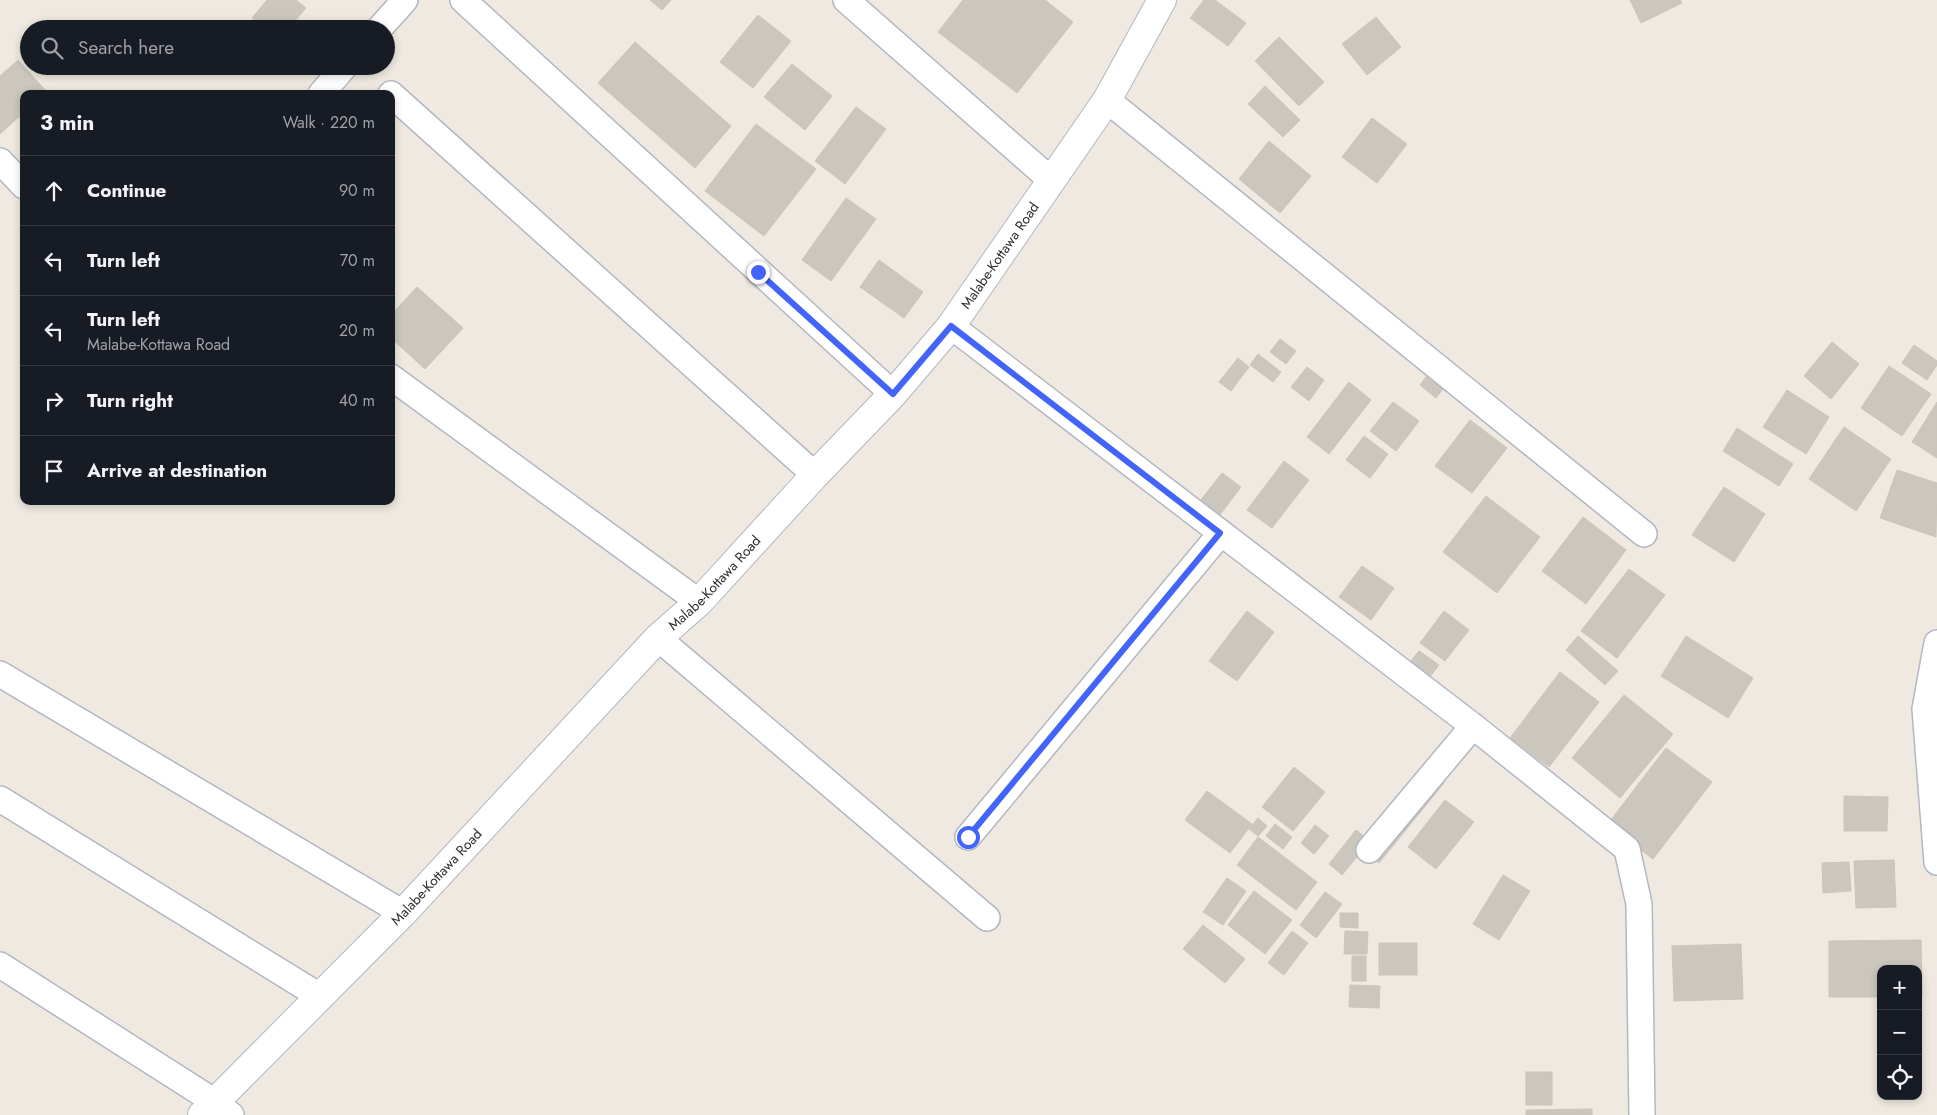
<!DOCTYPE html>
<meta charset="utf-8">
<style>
body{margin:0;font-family:Jost,sans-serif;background:#20242c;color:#f1f3f6}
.controls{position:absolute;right:15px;bottom:15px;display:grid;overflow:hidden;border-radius:10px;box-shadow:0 2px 8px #0003}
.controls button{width:45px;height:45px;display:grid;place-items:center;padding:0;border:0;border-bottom:1px solid #363941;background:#171b24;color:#f1f3f6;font:25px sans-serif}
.stop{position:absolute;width:15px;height:15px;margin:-11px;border:4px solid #4264fb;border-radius:50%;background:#fff}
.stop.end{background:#4264fb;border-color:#fff;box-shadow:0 1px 5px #0008}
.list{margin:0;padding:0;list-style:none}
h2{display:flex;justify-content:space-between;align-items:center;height:65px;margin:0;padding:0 20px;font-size:21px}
h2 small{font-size:16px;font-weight:400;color:#9ea1a6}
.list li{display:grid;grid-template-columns:32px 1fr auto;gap:15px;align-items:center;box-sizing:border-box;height:70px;padding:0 20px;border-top:1px solid #363941}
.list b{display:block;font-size:19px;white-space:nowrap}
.list p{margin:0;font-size:16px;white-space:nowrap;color:#9ea1a6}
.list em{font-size:16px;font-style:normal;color:#9ea1a6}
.icon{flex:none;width:28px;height:28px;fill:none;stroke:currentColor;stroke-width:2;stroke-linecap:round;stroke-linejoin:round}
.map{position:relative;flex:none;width:1937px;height:1115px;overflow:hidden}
.search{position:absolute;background:#171b24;box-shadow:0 2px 8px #0003;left:20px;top:20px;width:375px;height:55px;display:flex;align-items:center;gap:12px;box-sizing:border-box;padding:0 18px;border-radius:28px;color:#9ea1a6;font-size:19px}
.panel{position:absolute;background:#171b24;box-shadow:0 2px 8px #0003;left:20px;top:90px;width:375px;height:415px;border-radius:10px}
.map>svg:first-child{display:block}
.building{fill:#cbc7bf;stroke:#cbc5ba}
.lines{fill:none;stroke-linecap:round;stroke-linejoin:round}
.street-casing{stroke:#b4b7c1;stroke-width:28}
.secondary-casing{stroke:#b4b7c1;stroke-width:30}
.street{stroke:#fff;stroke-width:25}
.secondary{stroke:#fff;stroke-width:28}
.route{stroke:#4264fb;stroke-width:6}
.labels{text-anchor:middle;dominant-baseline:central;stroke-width:4;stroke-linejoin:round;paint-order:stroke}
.street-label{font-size:14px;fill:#2e2e2e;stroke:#fff}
</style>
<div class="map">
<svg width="1937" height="1115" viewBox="0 0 1937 1115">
<rect width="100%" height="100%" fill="#efe9e1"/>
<!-- building -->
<g class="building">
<polygon points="267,0 296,0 306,8 288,29 264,29 252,18"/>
<polygon points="650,0 671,0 662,10"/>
<polygon points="963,0 1045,0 1073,22 1017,93 938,32"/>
<polygon points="1204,0 1215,0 1246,23 1228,46 1190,18"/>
<polygon points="1630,0 1680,0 1682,3 1641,23"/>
<polygon points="758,15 791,41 753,88 720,62"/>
<polygon points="1376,17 1401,47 1367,75 1342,44"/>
<polygon points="1279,37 1324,82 1299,106 1255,61"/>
<polygon points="635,42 731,126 695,168 598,83"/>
<polygon points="18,60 46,91 43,94 24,94 24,112 0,134 0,76"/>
<polygon points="792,64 832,96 805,130 764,97"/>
<polygon points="1265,86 1300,120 1283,137 1248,104"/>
<polygon points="856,107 886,129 845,184 815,161"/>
<polygon points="1372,118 1407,144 1377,183 1342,157"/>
<polygon points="756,124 816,169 764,236 705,191"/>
<polygon points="1269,141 1311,176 1280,213 1239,179"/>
<polygon points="846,198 876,219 831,281 802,260"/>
<polygon points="879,260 923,292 904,318 860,287"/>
<polygon points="417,287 463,328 425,369 391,338 391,315"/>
<polygon points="1280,339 1296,351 1286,364 1270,352"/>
<polygon points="1832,342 1859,364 1831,399 1804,376"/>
<polygon points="1914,345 1937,361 1937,365 1927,380 1902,363"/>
<polygon points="1258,354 1281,372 1273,382 1250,365"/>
<polygon points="1238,358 1249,367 1231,391 1219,382"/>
<polygon points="1889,366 1931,394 1902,436 1861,408"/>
<polygon points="1307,367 1324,380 1309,401 1291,387"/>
<polygon points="1429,373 1445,386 1436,398 1420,385"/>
<polygon points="1349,382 1371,400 1329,454 1307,437"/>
<polygon points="1787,390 1829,417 1806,454 1763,427"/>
<polygon points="1393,402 1419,421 1396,451 1370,431"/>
<polygon points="1937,402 1937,458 1912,442"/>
<polygon points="1470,420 1507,448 1472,493 1435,466"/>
<polygon points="1844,427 1891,459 1856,511 1809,479"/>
<polygon points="1737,428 1793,464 1779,486 1723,451"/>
<polygon points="1364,436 1388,454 1370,478 1346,460"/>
<polygon points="1284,461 1309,480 1272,528 1247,510"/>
<polygon points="1897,470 1937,483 1936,537 1880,518"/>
<polygon points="1222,473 1241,487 1219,516 1200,501"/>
<polygon points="1724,487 1765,514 1734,562 1692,535"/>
<polygon points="1486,496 1540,537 1497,593 1443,552"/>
<polygon points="1583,517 1626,550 1586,604 1542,571"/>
<polygon points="1362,566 1394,588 1371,620 1339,597"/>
<polygon points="1629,569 1665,595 1617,658 1581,631"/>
<polygon points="1247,611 1274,632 1237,681 1209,661"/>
<polygon points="1444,611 1469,630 1445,661 1420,643"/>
<polygon points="1578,636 1618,671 1605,685 1566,650"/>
<polygon points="1686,636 1753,678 1728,718 1661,676"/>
<polygon points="1419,651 1439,665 1426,682 1406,667"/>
<polygon points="1560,672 1599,702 1549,767 1510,738"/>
<polygon points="1624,695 1673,734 1620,798 1572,758"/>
<polygon points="1666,748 1712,782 1653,859 1607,825"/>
<polygon points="1294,767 1325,792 1293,831 1262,807"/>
<polygon points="1434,775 1444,783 1379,863 1370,855"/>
<polygon points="1207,791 1252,824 1230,853 1185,820"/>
<polygon points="1844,796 1888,797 1887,831 1844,831"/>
<polygon points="1445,800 1474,822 1436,869 1408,847"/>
<polygon points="1258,818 1267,826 1258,836 1249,829"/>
<polygon points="1275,824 1292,837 1283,849 1266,836"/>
<polygon points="1315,825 1329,836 1314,854 1301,843"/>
<polygon points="1356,830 1370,841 1342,875 1329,864"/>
<polygon points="1258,837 1317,882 1296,910 1237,865"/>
<polygon points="1894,860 1896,907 1856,908 1854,861"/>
<polygon points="1849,862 1851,891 1823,893 1822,863"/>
<polygon points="1503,875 1530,891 1499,940 1473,924"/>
<polygon points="1227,878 1246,891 1223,925 1203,912"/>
<polygon points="1254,891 1292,920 1265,954 1228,925"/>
<polygon points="1325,892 1342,904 1316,938 1300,925"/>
<polygon points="1340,913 1358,913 1358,928 1340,927"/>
<polygon points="1203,925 1245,959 1225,983 1183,949"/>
<polygon points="1292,931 1308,943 1284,975 1268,963"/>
<polygon points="1345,931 1368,932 1367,954 1344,954"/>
<polygon points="1921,940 1922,997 1918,997 1918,969 1881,969 1881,997 1829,997 1829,941"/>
<rect x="1379" y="943" width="38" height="32"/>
<polygon points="1741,944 1743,999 1674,1001 1672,946"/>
<rect x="1352" y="956" width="14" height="25"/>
<polygon points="1350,985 1380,986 1379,1008 1349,1007"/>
<rect x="1526" y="1072" width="26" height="33"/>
<polygon points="1592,1109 1592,1115 1526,1115 1526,1110"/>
</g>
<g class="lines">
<!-- street casing -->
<g class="street-casing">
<g id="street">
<polyline points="463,0 893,394"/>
<polyline points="846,0 1051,180"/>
<polyline points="379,29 405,0"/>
<polyline points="321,94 345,66"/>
<polyline points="391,94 815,475"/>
<polyline points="1107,100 1644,534"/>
<polyline points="0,161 24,186"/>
<polyline points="951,326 1473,726 1627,849 1639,904 1642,1115"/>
<polyline points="391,377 699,602"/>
<polyline points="658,638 987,918"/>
<polyline points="1937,643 1925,709 1937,862"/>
<polyline points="0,674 403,913"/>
<polyline points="0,799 321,997"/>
<polyline points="968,837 1221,533"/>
<polyline points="1369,850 1473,726"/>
<polyline points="0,965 215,1102 231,1115"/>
</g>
</g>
<!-- secondary casing -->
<g class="secondary-casing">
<g id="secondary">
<path id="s1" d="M 202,1115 L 403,913 L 658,638 L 699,602 L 815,475 L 893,394 L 951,326 L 1107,100 L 1162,0"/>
</g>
</g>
<!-- street -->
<use href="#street" class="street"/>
<!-- secondary -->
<use href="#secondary" class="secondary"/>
</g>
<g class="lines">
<!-- route -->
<polyline class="route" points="758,272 893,394 951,326 1220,533 968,837"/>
</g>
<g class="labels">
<!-- street labels -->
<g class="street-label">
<text stroke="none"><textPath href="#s1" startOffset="1174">Malabe-Kottawa Road</textPath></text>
<text stroke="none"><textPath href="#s1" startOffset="739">Malabe-Kottawa Road</textPath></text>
<text stroke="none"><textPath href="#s1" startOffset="334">Malabe-Kottawa Road</textPath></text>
</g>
</g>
</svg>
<div class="controls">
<button>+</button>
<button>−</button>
<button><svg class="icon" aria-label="locate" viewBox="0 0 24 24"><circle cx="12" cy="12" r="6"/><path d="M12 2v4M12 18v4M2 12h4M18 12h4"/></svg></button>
</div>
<div class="stop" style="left:968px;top:837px"></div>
<div class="stop end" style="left:758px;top:272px"></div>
<div class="search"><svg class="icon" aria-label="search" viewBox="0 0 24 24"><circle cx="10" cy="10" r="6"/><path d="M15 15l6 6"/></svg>Search here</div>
<section class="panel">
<h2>3 min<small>Walk · 220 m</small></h2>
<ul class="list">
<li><svg class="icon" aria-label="ahead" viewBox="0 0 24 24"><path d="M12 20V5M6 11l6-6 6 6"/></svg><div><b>Continue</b></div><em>90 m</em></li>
<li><svg class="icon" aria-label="left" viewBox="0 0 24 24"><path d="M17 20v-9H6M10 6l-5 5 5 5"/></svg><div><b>Turn left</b></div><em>70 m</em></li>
<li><svg class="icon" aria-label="left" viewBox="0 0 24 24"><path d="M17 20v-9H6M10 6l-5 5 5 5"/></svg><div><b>Turn left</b><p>Malabe-Kottawa Road</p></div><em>20 m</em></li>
<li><svg class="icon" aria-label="right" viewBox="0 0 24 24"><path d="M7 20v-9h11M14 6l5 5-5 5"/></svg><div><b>Turn right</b></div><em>40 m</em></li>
<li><svg class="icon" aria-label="arrive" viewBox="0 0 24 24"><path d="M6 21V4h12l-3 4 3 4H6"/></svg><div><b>Arrive at destination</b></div></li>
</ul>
</section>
</div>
